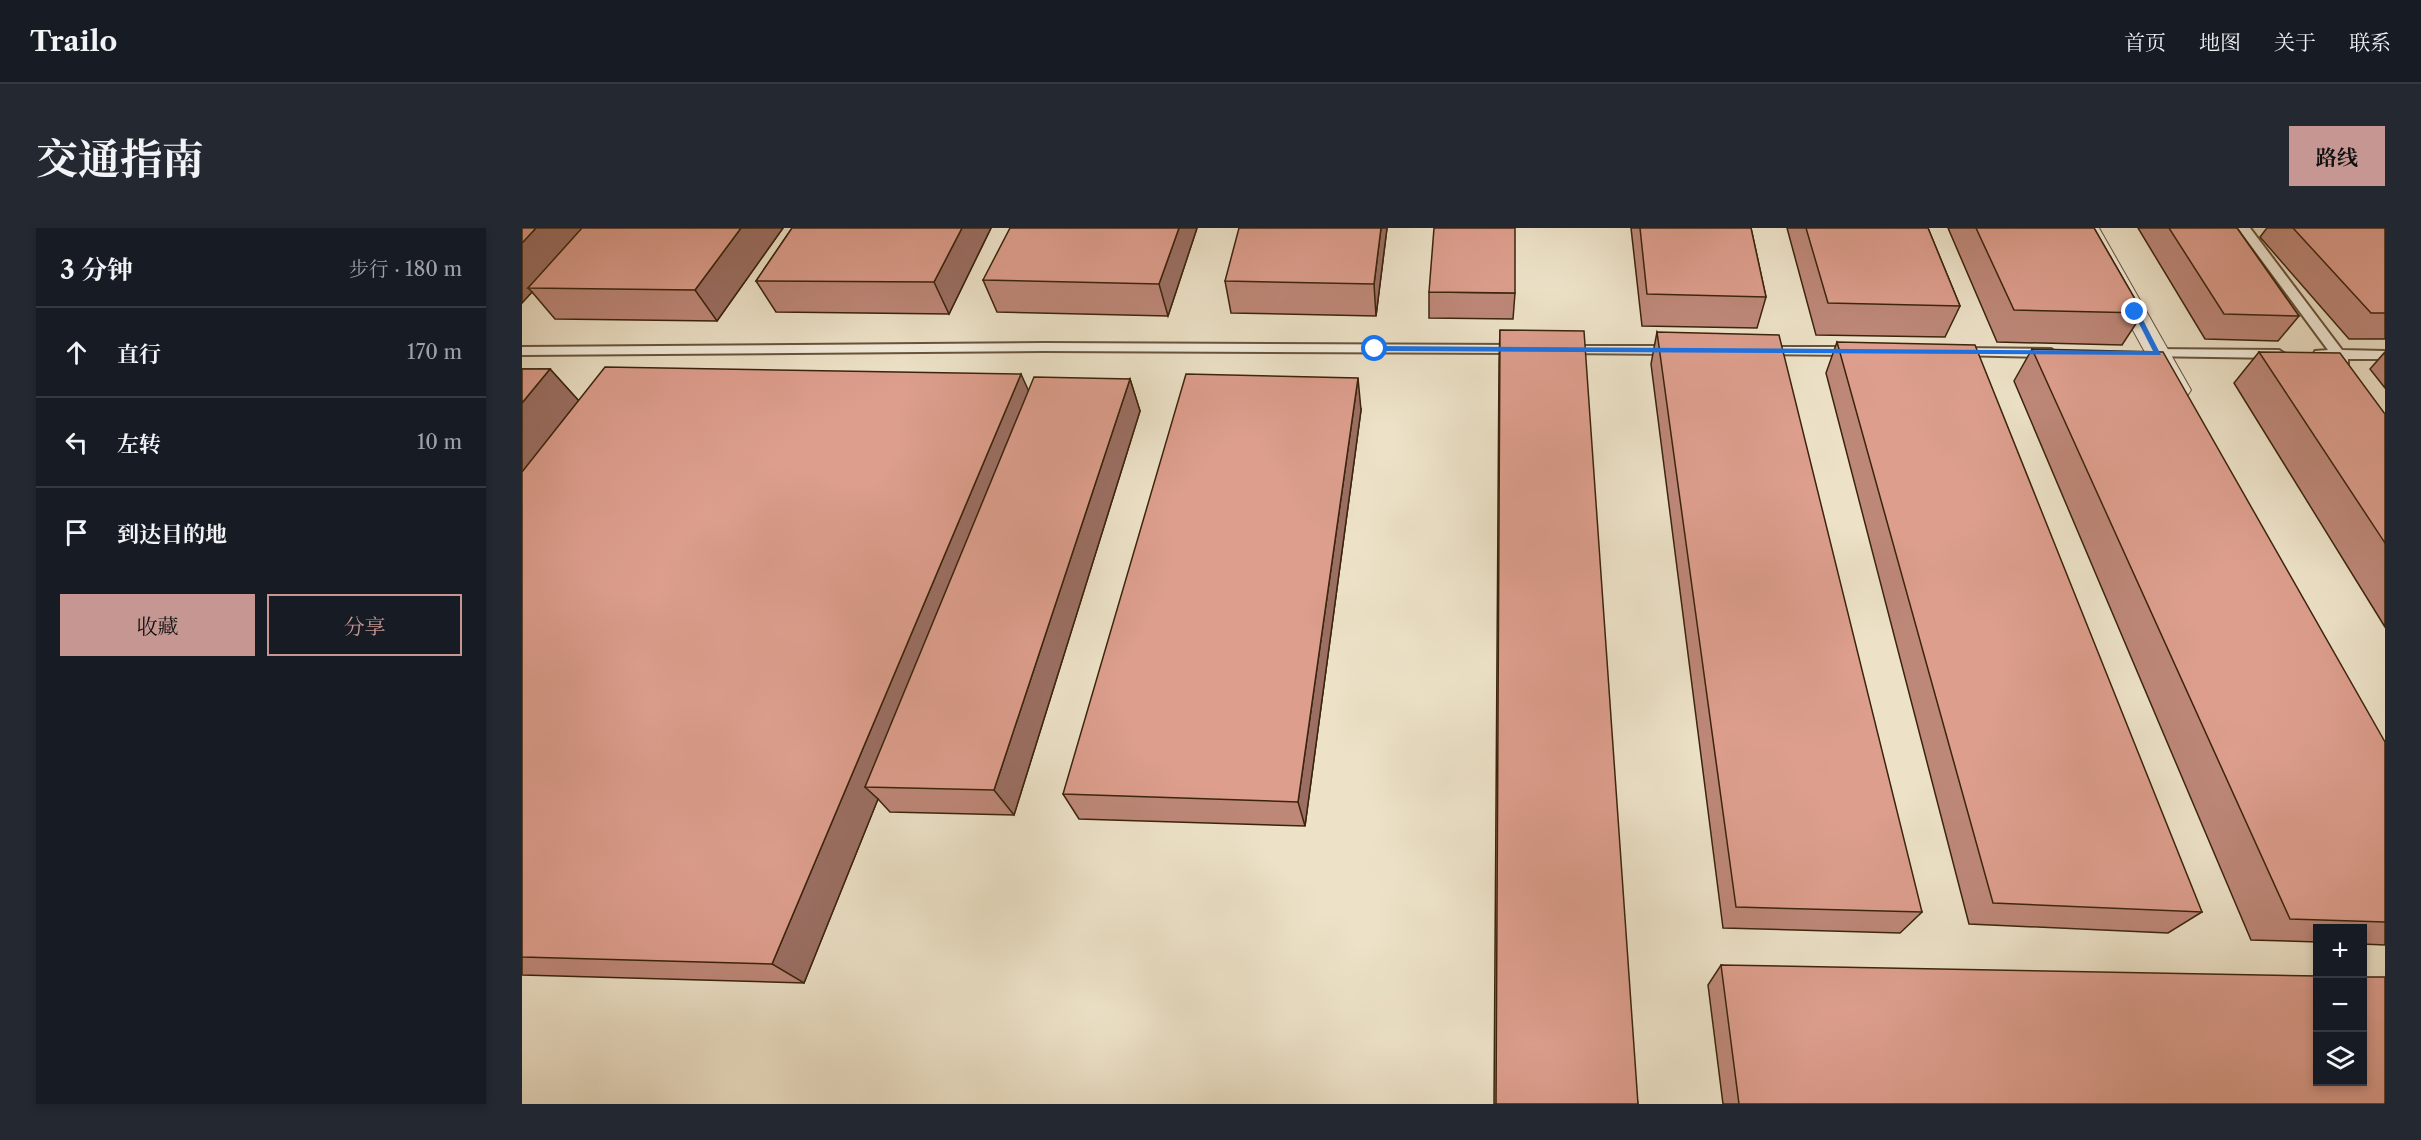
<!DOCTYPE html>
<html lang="zh">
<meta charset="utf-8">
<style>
body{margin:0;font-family:"Libre Caslon Text","Noto Serif SC",serif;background:#242831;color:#f1f3f6}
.controls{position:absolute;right:18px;bottom:18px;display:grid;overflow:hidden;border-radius:0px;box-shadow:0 3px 9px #0003}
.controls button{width:54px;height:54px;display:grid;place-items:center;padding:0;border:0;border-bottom:2px solid #363941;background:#171b24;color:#f1f3f6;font:30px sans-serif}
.stop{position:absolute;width:18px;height:18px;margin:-14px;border:4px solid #1a73e8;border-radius:50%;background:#fff}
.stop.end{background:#1a73e8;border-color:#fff;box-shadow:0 2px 6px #0008}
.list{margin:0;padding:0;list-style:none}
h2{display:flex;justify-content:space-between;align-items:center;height:78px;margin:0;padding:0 24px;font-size:26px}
h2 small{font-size:20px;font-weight:400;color:#9ea1a6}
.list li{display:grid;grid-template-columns:39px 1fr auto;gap:18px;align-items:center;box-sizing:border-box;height:90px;padding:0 24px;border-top:2px solid #363941}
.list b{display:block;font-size:22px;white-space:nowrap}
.list em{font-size:20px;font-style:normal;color:#9ea1a6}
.actions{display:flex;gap:12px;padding:18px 24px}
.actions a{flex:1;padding:14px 0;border:2px solid #c59692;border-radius:0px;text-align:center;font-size:21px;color:#c59692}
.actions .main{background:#c59692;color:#111}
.icon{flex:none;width:33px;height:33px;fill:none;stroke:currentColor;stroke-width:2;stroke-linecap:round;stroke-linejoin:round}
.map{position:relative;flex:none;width:1863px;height:876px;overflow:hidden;border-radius:0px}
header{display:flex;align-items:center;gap:36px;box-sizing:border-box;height:84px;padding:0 30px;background:#171b24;border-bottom:2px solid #363941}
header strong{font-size:28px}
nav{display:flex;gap:33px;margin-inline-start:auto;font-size:21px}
.intro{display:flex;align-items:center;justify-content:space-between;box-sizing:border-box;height:144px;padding:0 36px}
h1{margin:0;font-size:42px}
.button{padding:15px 27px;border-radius:0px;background:#c59692;color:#111;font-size:21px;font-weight:700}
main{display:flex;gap:36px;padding:0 36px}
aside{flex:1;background:#171b24;border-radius:0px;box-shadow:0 3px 9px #0003}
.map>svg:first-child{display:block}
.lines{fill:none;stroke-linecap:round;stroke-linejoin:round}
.service-casing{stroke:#68543b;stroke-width:4}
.minor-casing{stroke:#68543b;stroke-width:2}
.service{fill:#f3ecdb;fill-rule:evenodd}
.minor{fill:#f3ecdb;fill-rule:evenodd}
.wall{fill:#be8879;stroke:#3b240c;stroke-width:1.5}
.shaded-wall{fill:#9b6f63;stroke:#3b240c;stroke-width:1.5}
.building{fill:#dd9e8d;stroke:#3b240c;stroke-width:1.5}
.route{fill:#1a73e8}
</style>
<header>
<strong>Trailo</strong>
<nav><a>首页</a><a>地图</a><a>关于</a><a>联系</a></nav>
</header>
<div class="intro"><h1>交通指南</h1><a class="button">路线</a></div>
<main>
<aside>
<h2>3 分钟<small>步行 · 180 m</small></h2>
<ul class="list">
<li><svg class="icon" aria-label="ahead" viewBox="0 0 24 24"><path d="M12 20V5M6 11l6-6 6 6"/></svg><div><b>直行</b></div><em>170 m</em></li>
<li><svg class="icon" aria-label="left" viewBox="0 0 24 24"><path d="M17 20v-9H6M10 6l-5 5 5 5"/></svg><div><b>左转</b></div><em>10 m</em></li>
<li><svg class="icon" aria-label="arrive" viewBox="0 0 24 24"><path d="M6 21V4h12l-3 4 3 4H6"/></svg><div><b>到达目的地</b></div></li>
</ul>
<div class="actions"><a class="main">收藏</a><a>分享</a></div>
</aside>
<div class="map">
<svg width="1863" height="876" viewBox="0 0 1863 876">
<rect width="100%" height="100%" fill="#ede2c8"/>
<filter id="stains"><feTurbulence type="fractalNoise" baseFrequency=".00333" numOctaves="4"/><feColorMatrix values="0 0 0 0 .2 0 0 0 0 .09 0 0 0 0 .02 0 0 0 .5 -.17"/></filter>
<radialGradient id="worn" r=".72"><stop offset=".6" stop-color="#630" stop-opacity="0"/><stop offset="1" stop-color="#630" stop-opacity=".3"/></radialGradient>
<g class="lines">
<!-- service casing -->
<g class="service-casing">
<g id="service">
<path d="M 1716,0 L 1728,0 L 1820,122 L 1863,123 L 1863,131 L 1826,131 L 1826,136 C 1819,138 1816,136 1812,130 L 1793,129 L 1792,126 L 1793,123 L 1806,122 Z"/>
<polygon points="521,115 998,117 1004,121 998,125 521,123 0,127 0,119"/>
<polygon points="1042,118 1154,118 1160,122 1154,126 1037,125 1036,122 1037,119"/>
<polygon points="1240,119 1334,119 1340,123 1334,127 1235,126 1234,123"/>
<polygon points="1435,120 1529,121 1535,125 1529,129 1430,127 1429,124"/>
<polygon points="1627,121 1757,122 1763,126 1757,130 1622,128 1621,125"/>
</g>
</g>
<!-- minor casing -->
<g class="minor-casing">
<polygon id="minor" points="1555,0 1577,0 1669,162 1665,168 1656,170 1647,168"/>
</g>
<!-- service -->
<use href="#service" class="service"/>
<!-- minor -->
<use href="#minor" class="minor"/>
</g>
<!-- wall -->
<g class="wall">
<polygon points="0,0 261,0 195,93 33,91 10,64 0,75"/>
<polygon points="270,0 469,0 427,86 254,84 234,53"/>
<polygon points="675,0 646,88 475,84 461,52"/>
<polygon points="865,0 854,88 709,85 703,53"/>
<polygon points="1109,0 1229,0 1244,69 1235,100 1120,98"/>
<polygon points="1265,0 1406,0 1438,78 1423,109 1294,107"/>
<polygon points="1426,0 1572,0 1621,85 1600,117 1475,114"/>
<polygon points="1616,0 1715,0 1777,88 1756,113 1683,111"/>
<polygon points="1745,0 1863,0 1863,111 1827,111 1738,9"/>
<polygon points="907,64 993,65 991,91 907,90"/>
<polygon points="978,102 1116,876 972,876 977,133"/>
<polygon points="1135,104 1400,684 1378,705 1201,700 1129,136"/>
<polygon points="1315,114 1680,684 1646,705 1447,696 1304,145"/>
<polygon points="1510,121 1863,514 1863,717 1840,716 1840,700 1796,700 1796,714 1729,712 1492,153"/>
<polygon points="1737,124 1863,186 1863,399 1712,155"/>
<polygon points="1863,124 1863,160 1848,141"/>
<polygon points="0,141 28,141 56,172 507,163 608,151 618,183 492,587 368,584 356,571 282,755 0,747"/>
<polygon points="839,182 783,598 557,591 541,566"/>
<polygon points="1199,737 1863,876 1201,876 1186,757"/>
</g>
<!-- shaded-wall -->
<g class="shaded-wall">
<polygon points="14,0 69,0 6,60 10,64 0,75 0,15"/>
<polygon points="219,0 261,0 195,93 173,62"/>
<polygon points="440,0 469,0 427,86 412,54"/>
<polygon points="657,0 675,0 646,88 637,56"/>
<polygon points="859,0 865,0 854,88 852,56"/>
<polygon points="28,141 57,173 0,245 0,175"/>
<polygon points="499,146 513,177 343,559 356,571 282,755 250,736"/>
<polygon points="836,150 839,182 783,598 776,574"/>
<polygon points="608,151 618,183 492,587 472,562"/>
</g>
<!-- building -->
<g class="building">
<polygon points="0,0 14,0 0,15"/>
<polygon points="60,0 219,0 173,62 6,60"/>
<polygon points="270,0 440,0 412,54 234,53"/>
<polygon points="488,0 657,0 637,56 461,52"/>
<polygon points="717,0 859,0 852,56 703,53"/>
<polygon points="912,0 993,0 993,65 907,64"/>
<polygon points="1118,0 1229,0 1244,69 1125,66"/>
<polygon points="1284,0 1406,0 1438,78 1306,75"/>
<polygon points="1454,0 1572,0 1621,85 1492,82"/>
<polygon points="1647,0 1715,0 1777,88 1702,86"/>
<polygon points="1771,0 1863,0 1863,85 1849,85"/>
<polygon points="978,102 1062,103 1116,876 974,876"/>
<polygon points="1135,104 1257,107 1400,684 1214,679"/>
<polygon points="1315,114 1453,117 1680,684 1471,675"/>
<polygon points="1510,121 1641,124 1863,514 1863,694 1768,691"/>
<polygon points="1737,124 1818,125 1863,186 1863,315"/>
<polygon points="83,139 499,146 250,736 0,729 0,244"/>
<polygon points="0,141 28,141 0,175"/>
<polygon points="664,146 836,150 776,574 541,566"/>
<polygon points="512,149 608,151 472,562 343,559"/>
<polygon points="1199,737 1796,748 1796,854 1840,854 1840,749 1863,749 1863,876 1217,876"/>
</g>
<!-- route -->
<polygon class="route" points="1610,82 1617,84 1639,127 853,123 849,121 853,118 1631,123"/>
<rect width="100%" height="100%" filter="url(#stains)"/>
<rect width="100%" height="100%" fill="url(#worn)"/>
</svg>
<div class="controls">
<button>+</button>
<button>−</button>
<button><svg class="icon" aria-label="layers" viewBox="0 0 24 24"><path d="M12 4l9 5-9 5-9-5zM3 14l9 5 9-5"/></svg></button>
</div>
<div class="stop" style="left:853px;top:121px"></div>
<div class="stop end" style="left:1613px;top:84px"></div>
</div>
</main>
